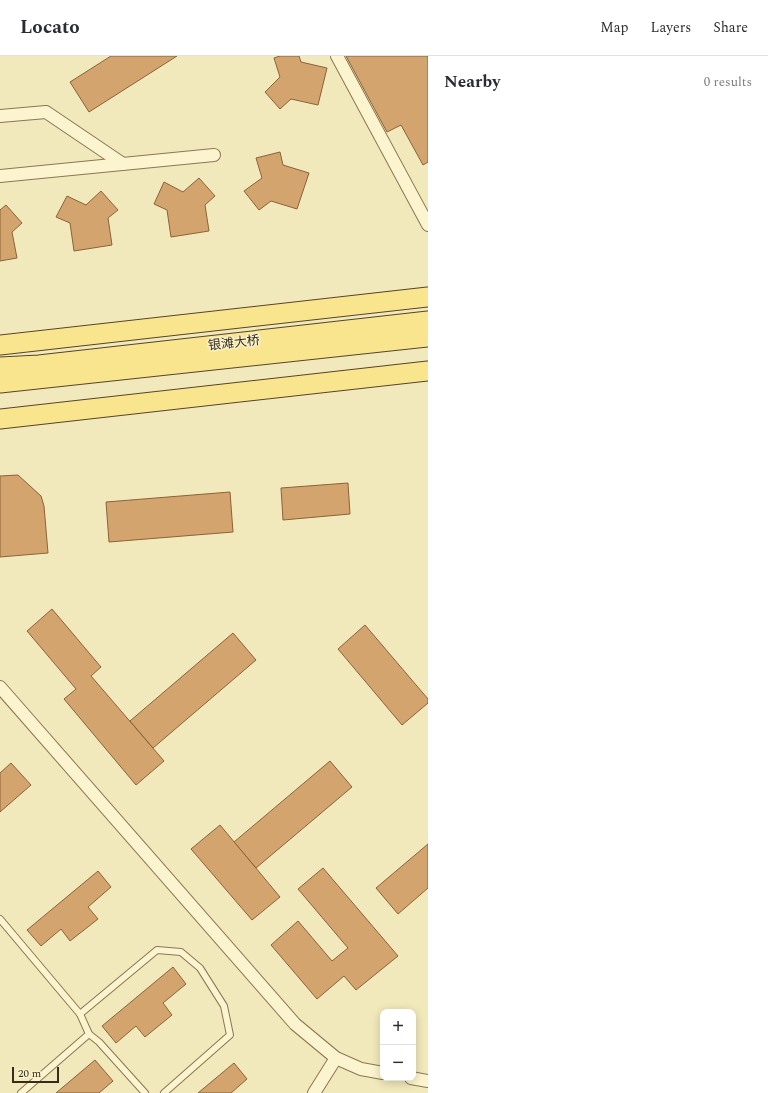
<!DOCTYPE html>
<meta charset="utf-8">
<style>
body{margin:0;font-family:Spectral,"Noto Sans SC",serif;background:#f2f2f3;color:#2b2b33}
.controls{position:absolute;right:12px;bottom:12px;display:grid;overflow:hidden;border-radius:8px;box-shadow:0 2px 10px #0003}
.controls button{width:36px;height:36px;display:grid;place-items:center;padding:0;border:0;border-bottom:1px solid #e1e1e2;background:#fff;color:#2b2b33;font:20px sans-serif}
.scale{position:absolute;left:12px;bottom:10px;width:47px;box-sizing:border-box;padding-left:4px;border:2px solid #372c1a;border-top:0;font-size:11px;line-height:14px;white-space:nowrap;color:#372c1a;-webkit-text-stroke:3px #f8f1cb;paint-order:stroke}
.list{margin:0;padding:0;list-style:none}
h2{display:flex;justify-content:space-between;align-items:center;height:52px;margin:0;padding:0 16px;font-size:17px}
h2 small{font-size:13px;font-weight:400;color:#7c7c81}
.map{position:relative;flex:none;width:428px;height:1037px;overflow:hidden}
header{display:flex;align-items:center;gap:24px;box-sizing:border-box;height:56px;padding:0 20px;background:#fff;border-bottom:1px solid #e1e1e2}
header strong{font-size:19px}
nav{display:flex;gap:22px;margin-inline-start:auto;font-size:14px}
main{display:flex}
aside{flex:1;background:#fff}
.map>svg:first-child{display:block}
.building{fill:#d3a46d;stroke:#8b6337}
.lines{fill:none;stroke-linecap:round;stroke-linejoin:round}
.lane-casing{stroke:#8a7753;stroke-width:8}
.street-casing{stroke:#8a7753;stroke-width:14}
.primary-casing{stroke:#564429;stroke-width:21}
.lane{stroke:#fcf4ce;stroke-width:6}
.street{stroke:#fcf4ce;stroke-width:12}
.primary{stroke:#f9e58e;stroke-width:19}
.labels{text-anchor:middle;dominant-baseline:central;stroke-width:3;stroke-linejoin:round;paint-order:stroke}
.street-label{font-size:13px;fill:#372c1a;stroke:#f8f1cb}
</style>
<header>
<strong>Locato</strong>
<nav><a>Map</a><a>Layers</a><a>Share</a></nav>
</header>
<main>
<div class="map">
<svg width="428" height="1037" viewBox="0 0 428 1037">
<rect width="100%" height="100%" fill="#f1e8bb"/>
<!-- building -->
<g class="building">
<polygon points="111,0 177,0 89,56 70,26"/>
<polygon points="280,0 299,0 301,6 327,12 318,49 291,43 280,53 265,36 280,21 274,2"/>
<polygon points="346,0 428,0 428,106 423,109 401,69 387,76"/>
<polygon points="280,96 283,109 309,117 297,153 271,145 259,154 244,135 262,122 256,102"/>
<polygon points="199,122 215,140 205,149 209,175 171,181 167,154 154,148 164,126 183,136"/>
<polygon points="101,135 118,154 108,162 112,189 74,195 70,167 56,161 67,140 86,149"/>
<polygon points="6,149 22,167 12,176 17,202 0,205 0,154"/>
<polygon points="18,419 41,440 44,450 48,497 0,501 0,420"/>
<polygon points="348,427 350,458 283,464 281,432"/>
<polygon points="230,436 233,476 109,486 106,446"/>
<polygon points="52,553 101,611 91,620 164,705 136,729 64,643 76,633 27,575"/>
<polygon points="365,569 428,643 428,647 402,669 338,593"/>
<polygon points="233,577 256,604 153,692 130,665"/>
<polygon points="330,705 352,731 256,812 234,786"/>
<polygon points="11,707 31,729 0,756 0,717"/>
<polygon points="220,769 280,841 252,864 191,793"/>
<polygon points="428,788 428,832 398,858 376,832"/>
<polygon points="323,812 398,900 356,934 344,920 317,943 271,889 298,865 332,905 348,892 298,833"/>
<polygon points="98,815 111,831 88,851 98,863 70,885 61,873 41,890 27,874"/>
<polygon points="173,911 186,928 163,947 172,959 145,981 136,970 116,987 102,970"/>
<polygon points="95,1004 113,1025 99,1037 56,1037"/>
<polygon points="234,1007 247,1023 231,1037 198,1037"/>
</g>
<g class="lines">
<!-- lane casing -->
<g class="lane-casing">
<g id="lane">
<polyline points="0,863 80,958 89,978 21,1037"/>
<polyline points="80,958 157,894 181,896 200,912 224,950 230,979 164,1037"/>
<polyline points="89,978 99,986 145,1037"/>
</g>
</g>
<!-- street casing -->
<g class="street-casing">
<g id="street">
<polyline points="337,0 428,169"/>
<polyline points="0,60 46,56 123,108"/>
<polyline points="0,120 214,99"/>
<polyline points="0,631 295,968 336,1002 361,1013 383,1017"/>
<polyline points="411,1022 428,1025"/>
<polyline points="314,1037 336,1002"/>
</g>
</g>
<!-- primary casing -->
<g class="primary-casing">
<g id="primary">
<polyline points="0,289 428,241"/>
<polyline points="0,311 39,309 428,265"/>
<polyline points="0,327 428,281"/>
<polyline points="0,363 428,315"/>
</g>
</g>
<!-- lane -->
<use href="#lane" class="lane"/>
<!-- street -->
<use href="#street" class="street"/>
<!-- primary -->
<use href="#primary" class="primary"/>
</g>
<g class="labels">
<!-- street labels -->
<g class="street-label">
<text transform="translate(234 287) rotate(-6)">银滩大桥</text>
</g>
</g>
</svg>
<div class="controls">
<button>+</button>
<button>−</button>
</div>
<div class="scale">20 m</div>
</div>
<aside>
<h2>Nearby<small>0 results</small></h2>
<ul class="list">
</ul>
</aside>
</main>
